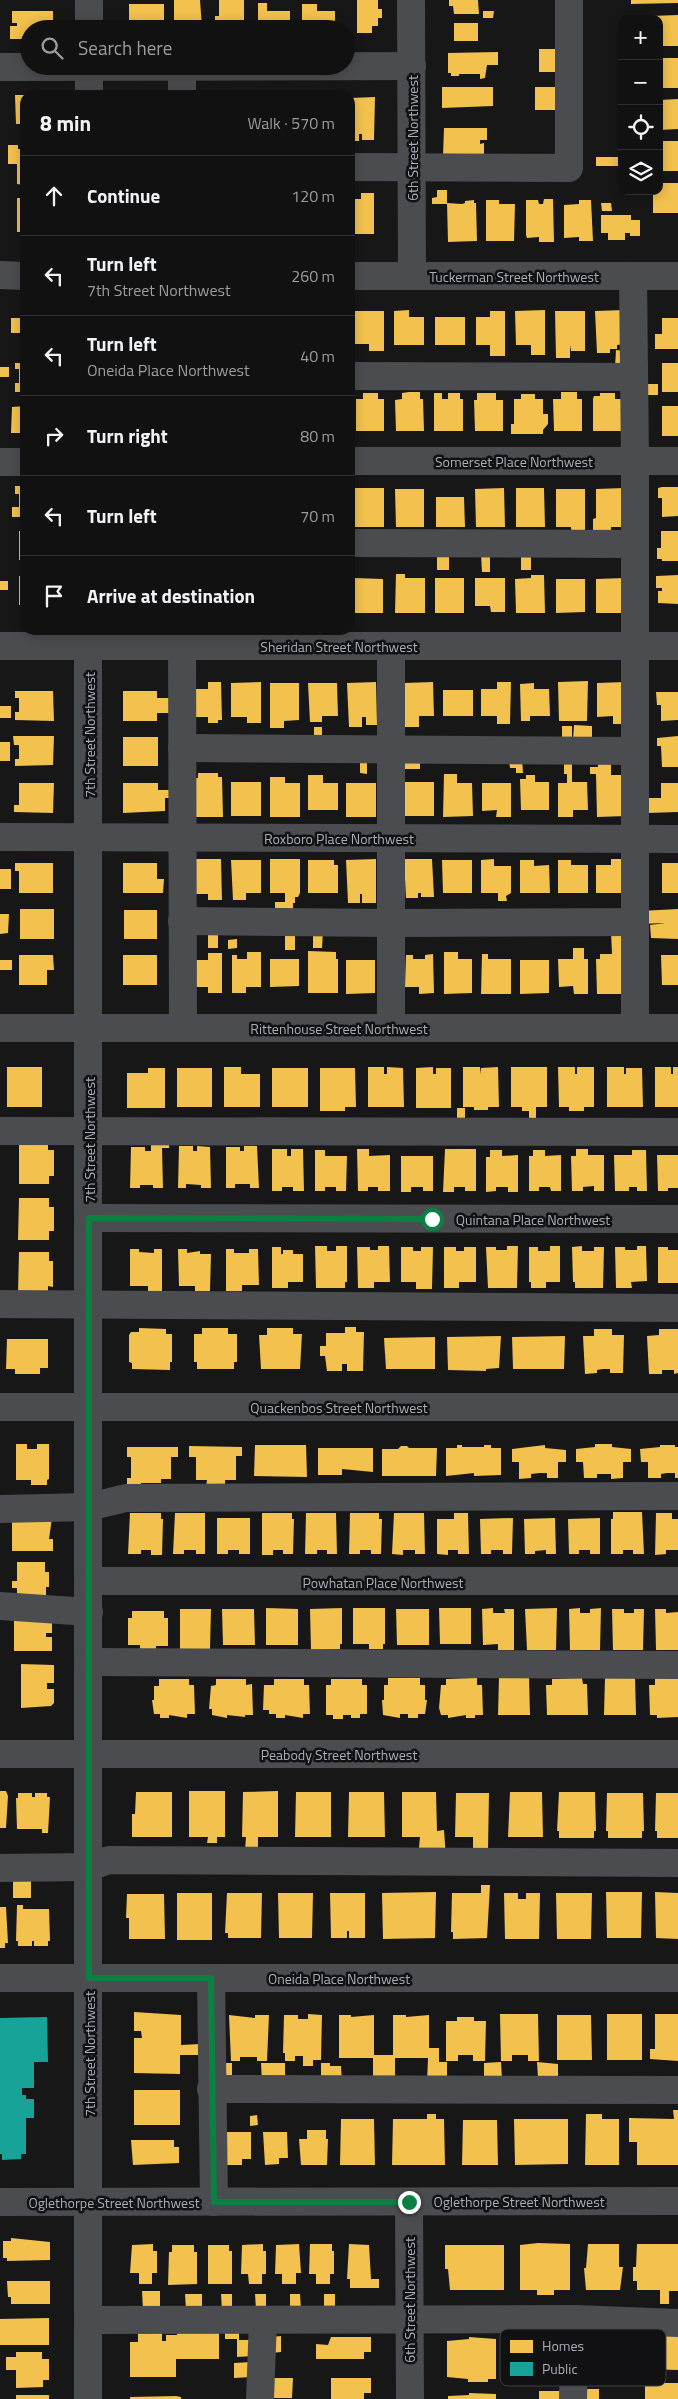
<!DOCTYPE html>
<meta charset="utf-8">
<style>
body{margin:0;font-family:"Titillium Web",sans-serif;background:#1a1a1a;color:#f1f3f6}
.controls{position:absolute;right:15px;top:15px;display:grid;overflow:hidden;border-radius:10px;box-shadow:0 2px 12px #0003}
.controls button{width:45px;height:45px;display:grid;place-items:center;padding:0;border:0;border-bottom:1px solid #303131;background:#111;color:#f1f3f6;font:25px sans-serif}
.stop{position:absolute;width:15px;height:15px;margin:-11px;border:4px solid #0b8043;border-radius:50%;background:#fff}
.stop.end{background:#0b8043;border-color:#fff;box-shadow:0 1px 5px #0008}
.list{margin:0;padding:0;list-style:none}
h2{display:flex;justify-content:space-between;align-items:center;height:65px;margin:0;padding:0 20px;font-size:21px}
h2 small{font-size:16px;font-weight:400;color:#9c9d9f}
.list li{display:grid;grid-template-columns:32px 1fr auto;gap:15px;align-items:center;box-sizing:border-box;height:80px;padding:0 20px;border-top:1px solid #303131}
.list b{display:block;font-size:19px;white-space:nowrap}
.list p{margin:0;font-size:16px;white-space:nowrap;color:#9c9d9f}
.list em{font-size:16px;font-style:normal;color:#9c9d9f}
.icon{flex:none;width:28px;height:28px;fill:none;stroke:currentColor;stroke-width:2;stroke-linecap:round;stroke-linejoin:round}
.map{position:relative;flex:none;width:678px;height:2399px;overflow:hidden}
.search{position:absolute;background:#111;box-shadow:0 2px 12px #0003;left:20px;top:20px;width:335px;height:55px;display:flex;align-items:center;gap:12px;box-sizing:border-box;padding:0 18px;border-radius:28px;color:#9c9d9f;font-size:19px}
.panel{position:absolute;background:#111;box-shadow:0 2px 12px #0003;left:20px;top:90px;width:335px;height:545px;border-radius:15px}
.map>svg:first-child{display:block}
.homes{fill:#f2c14e}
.public{fill:#17a398}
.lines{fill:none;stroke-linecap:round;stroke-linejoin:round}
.minor{stroke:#4b4c50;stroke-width:28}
.route{stroke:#0b8043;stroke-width:6}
.labels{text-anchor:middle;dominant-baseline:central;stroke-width:5;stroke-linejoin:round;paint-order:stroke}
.street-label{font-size:14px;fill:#a8adb8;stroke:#111113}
.key{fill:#111113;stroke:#3e4045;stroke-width:1}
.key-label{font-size:14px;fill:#a8adb8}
</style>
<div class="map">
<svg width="678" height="2399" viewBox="0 0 678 2399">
<rect width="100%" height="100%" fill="#171717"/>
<!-- homes -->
<g class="homes">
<polygon points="174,0 200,0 202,28 174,28"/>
<polygon points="219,0 244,0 244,29 215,29 215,16 219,16"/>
<polygon points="357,0 378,0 378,9 382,9 382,18 378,18 378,26 372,26 372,33 357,33"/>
<polygon points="449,0 478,0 479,14 454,14 453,6 449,6"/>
<polygon points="631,0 678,0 678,3 631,4"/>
<polygon points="258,3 267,3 267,11 290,11 290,29 258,28"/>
<rect x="129" y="4" width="35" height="25"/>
<polygon points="302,4 317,4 317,11 335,11 335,29 302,29"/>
<polygon points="12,11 53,11 53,25 47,25 47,29 29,29 29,39 10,39 10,26 17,26 17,23 12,23"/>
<polygon points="483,11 494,11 493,18 483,18"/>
<polygon points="678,15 678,46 659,46 659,19 651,19 651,16"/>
<rect x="454" y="23" width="24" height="18"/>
<rect x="539" y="49" width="18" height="23"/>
<polygon points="498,52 498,65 487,65 485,78 480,79 480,74 459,74 459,76 451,76 451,73 448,73 448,53"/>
<rect x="659" y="58" width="19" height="30"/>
<polygon points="442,87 493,87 493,106 442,108"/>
<rect x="535" y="87" width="22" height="23"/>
<polygon points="15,95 25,95 25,124 16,124"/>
<polygon points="375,97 374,140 362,140 362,134 359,134 359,141 350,141 350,98"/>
<polygon points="678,99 678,129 659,130 659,100"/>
<polygon points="444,128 487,128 487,140 480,140 480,144 484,143 484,155 443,156"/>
<rect x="659" y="141" width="19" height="30"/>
<polygon points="8,145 18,145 18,149 25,149 25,185 17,184 17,164 8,164"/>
<rect x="596" y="157" width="24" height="9"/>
<polygon points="659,183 678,183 678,213 653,213 653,191 659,191"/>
<polygon points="437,190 447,190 447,204 432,204 432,198 437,197"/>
<polygon points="361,193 374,193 374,234 350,234 350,199 361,199"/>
<rect x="17" y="198" width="8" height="34"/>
<polygon points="544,199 553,199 554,242 539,242 539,237 527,238 526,235 526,200 538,200 539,204 543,204"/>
<polygon points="474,200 474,203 476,203 477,241 448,242 447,203 462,204 465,203 465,201"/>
<polygon points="486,200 499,200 499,204 515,204 514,241 486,241"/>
<polygon points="579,200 591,200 593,241 579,241 579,237 564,238 564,205 579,204"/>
<polygon points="601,203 611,203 612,211 602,211"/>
<polygon points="601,215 631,215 631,220 640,220 640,236 630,236 630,233 625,233 625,240 608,240 608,233 601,233"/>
<polygon points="409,310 409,317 424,317 424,345 394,345 394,311"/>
<polygon points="545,310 545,355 531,355 531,345 516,345 515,311"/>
<polygon points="625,310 625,344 617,345 617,349 610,349 610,353 597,353 595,311"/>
<polygon points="355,311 384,311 384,351 369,351 369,344 355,344"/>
<polygon points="490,311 505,311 505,356 490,356 490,345 476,345 476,317 490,317"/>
<polygon points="555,311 585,311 585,351 571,351 570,345 570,358 556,358"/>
<rect x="435" y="317" width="30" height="28"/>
<polygon points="11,318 25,318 25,348 20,348 20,333 11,333"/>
<polygon points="662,318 678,318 678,349 655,349 655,334 662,334"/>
<polygon points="616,350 625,351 624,369 615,368"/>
<polygon points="15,363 25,363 25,392 15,392 15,383 19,383 19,369 15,369"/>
<rect x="662" y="363" width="16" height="29"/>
<rect x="0" y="367" width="9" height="10"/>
<rect x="644" y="384" width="14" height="11"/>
<polygon points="409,392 420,392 420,399 423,399 424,431 396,431 395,400 402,399 402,393"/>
<polygon points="561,392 577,392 577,399 582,399 582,431 554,431 553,399 561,399"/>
<polygon points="363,393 378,393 378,399 384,399 384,431 356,431 356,399 363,399"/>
<polygon points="434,393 442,393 442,399 448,399 448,393 460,393 460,399 463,399 463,431 434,431"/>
<polygon points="477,393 496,393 496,400 503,400 503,431 475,431 474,400 477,400"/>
<polygon points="600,393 615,393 615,399 621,399 622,431 593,431 593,399 594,396 600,396"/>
<polygon points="521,394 535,394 535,399 543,399 543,414 548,414 548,424 543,430 543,434 511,434 511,424 514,424 514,399 521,399"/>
<polygon points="25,406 25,437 20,437 20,433 11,433 12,407"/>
<rect x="662" y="406" width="16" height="30"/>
<polygon points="15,486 25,486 25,517 12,517 12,507 19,507 19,494 15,494"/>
<polygon points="662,487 678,487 678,516 662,517 662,498 658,498 658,488"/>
<rect x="355" y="488" width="29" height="39"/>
<polygon points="504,488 505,527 476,527 475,489"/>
<polygon points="516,488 544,488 545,527 516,527"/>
<polygon points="624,488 626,527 611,527 611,539 593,534 593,519 596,518 596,489"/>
<polygon points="395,489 424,489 424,527 396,527"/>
<polygon points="556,489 585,489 585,539 572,539 571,527 556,527"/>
<polygon points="436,497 464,497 465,527 436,527"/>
<rect x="19" y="531" width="6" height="29"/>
<polygon points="661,531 678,531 678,561 662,561 662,559 657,559 657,548 661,548"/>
<rect x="437" y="553" width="12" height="17"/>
<rect x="521" y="554" width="10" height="16"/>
<polygon points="481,555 490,555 490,572 482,572"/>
<polygon points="396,574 405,574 405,578 425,578 425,613 395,613"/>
<polygon points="531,575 544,575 545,613 516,613 515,579 531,578"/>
<polygon points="678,575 678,604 658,603 658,591 662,591 662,588 656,588 656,576"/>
<rect x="19" y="576" width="6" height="29"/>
<polygon points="354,578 383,579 383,613 354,613"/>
<rect x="435" y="578" width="29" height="35"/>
<polygon points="475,578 505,578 505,612 491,612 490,606 475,606"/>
<polygon points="626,578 626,613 596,613 596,579"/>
<polygon points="556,579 585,579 585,612 556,613"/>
<rect x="0" y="581" width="8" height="9"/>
<polygon points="588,681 587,721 559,721 558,682"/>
<polygon points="208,682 221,682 222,720 218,720 218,723 208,723 208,717 193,717 193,689 208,689"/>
<polygon points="261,682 261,723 247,723 247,717 231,717 231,683"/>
<polygon points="376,682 377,725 366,725 366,717 362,717 362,727 349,727 347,683"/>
<polygon points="433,682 434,716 419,716 419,727 405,727 404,683"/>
<polygon points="497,682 511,682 510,724 497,724 497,716 481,716 481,689 497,689"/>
<polygon points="626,682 625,724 613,724 613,716 597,717 597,683"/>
<polygon points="270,683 299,683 299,720 284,721 284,728 270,728"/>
<polygon points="308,683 337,683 338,716 322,716 322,722 310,722"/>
<polygon points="534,683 534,689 549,689 550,716 530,716 530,721 521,721 520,684"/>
<rect x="443" y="690" width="30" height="26"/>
<polygon points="15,691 53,691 54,721 15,720 15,712 19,712 19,698 15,698"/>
<polygon points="123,691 157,691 157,698 170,698 175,713 157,713 157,721 123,721"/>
<polygon points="656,692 678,692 678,720 661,721 661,705 657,705"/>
<rect x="0" y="706" width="11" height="12"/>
<polygon points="574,725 592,726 592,745 573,740"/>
<rect x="562" y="726" width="10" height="17"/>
<rect x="314" y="727" width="8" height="16"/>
<polygon points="13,736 54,736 53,765 15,766 15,759 19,759 19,745 14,745"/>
<polygon points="678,736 678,767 662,767 661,746 657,746 657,738"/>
<rect x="123" y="737" width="35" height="29"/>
<rect x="0" y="742" width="10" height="19"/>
<polygon points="360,758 367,758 367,774 360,773"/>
<polygon points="404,758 420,758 420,769 405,769"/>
<polygon points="522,758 523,773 516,773 516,768 510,768 509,761"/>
<polygon points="611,758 611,775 626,775 627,816 597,817 596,774 590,774 590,767 598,767 598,759"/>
<polygon points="564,763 572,763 572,782 587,782 588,810 573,810 573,817 558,817 558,783 567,783 567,774 564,774"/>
<polygon points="198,773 218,773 218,777 222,777 223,817 192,817 192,778 198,778"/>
<polygon points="444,774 457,774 457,783 472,783 473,816 443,817"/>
<polygon points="308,775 323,775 323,783 338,783 338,810 308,810"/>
<polygon points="526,775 535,775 535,782 549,782 549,810 521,810 520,779 526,779"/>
<polygon points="270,777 285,777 285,783 300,783 300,817 270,817"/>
<rect x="231" y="782" width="30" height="34"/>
<rect x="405" y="782" width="29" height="34"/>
<polygon points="19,783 54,783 53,813 14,812 14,805 19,805"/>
<polygon points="123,783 158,783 158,790 175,790 175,798 165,798 165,811 123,813"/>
<rect x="346" y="783" width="30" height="34"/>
<polygon points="482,783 511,783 511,817 496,817 497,810 482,811"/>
<polygon points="661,783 678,783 678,812 647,813 647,798 661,798"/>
<polygon points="193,859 221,859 222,900 208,900 208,894 193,894"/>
<polygon points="270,859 300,859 300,893 298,897 295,897 295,903 293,903 293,917 275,916 275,902 285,902 285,893 270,893"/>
<polygon points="376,859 376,903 362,903 362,894 360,894 360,903 348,903 346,860"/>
<polygon points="404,859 432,859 434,897 421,897 421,893 418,893 418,898 406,898"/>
<polygon points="494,859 494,866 511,866 511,893 506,896 507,901 498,901 498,893 481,893 481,860"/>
<polygon points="611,859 626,859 626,893 596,893 596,865 611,865"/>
<polygon points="231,860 261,860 261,893 246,893 246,900 233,900"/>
<polygon points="308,860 334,860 334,865 338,865 338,893 308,893"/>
<polygon points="442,860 472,860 472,893 443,893"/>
<polygon points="520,860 534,860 534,866 549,865 550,893 520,893"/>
<polygon points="558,860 571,860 571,865 588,865 588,893 558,893"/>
<polygon points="15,863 53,863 53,893 19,893 19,871 15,871"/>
<polygon points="123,863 157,863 157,879 164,879 163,893 123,893"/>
<rect x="662" y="863" width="16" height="30"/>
<rect x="0" y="869" width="11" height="20"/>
<rect x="20" y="909" width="34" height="30"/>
<polygon points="678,909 678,939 651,938 650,925 665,923 641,924 640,911"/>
<rect x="124" y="910" width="33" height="29"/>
<polygon points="0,914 9,914 8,933 0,934"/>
<polygon points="295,931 295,950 285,950 285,932"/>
<polygon points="313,931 323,931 322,948 313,948"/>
<rect x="208" y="932" width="10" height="16"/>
<polygon points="611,932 621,932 626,938 626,994 597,994 596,959 600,959 600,954 612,954"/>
<polygon points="237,939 237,948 228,949 228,940"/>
<polygon points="573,948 584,948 584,959 588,959 588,994 574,994 573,986 559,987 558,959 573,959"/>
<polygon points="308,951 336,952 336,959 338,959 338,993 308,993"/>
<polygon points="247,952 261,952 261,987 246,987 246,993 232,993 232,955 237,955 237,959 247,959"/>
<polygon points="444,952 458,952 458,959 472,959 472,993 444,994"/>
<polygon points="208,953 222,953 222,993 208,993 208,987 193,987 193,960 208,960"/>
<polygon points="433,954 434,993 419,994 419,987 405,987 406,955 413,955 413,959 425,959 425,955"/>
<polygon points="482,954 488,954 488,959 511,959 511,994 481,994"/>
<polygon points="19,955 53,955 54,970 47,970 47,985 19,985"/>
<rect x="123" y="955" width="34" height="30"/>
<polygon points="661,955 678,955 678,985 662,985"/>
<polygon points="270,959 299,959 299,986 270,987"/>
<rect x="0" y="960" width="12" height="10"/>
<polygon points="346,960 375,960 375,993 346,994"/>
<polygon points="520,960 549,960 549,993 520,994"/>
<rect x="7" y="1067" width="35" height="40"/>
<polygon points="224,1067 241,1067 241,1074 260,1074 260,1107 224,1107"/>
<polygon points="368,1067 384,1067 384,1074 387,1074 387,1067 403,1068 404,1107 368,1107"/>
<polygon points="433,1067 433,1074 436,1074 436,1068 451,1068 451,1108 416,1108 416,1068"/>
<polygon points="463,1067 480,1067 480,1074 481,1068 498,1067 499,1107 488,1107 488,1110 474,1110 474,1107 463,1107"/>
<polygon points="511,1067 547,1067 547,1107 536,1107 536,1118 529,1118 529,1111 522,1111 522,1107 511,1107"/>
<polygon points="558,1067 575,1067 575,1074 577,1074 577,1067 594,1067 594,1107 584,1107 584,1111 569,1111 569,1107 559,1107"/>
<polygon points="607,1067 624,1067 624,1074 626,1074 626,1068 642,1068 643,1107 607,1107"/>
<polygon points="655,1067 671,1067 671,1074 673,1074 673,1067 678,1067 678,1107 655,1107"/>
<polygon points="148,1068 165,1068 165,1108 127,1108 127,1073 148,1073"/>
<rect x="177" y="1068" width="35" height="39"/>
<rect x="272" y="1068" width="36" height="39"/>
<polygon points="320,1068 355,1068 356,1107 345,1107 345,1111 320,1111"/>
<rect x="457" y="1108" width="8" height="13"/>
<polygon points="169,1140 169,1148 162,1148 163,1188 153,1188 153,1185 140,1185 140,1188 130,1188 131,1147 145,1147 145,1151 151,1151 151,1143"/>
<polygon points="19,1142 48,1142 48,1150 54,1150 54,1176 49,1176 49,1184 19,1184"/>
<polygon points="179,1146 193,1146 193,1151 197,1151 197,1146 210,1147 211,1188 201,1188 201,1185 186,1184 186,1188 178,1188"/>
<polygon points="244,1146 257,1146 259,1188 250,1188 250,1184 235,1184 235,1188 226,1188 226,1147 240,1147 240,1151 244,1151"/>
<polygon points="272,1149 287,1149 287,1156 291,1156 291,1149 303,1149 304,1191 293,1191 293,1187 282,1187 282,1191 272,1191"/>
<polygon points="357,1149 369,1149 369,1156 390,1155 390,1191 378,1191 378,1187 368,1187 368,1191 358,1191"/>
<polygon points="445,1149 476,1149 476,1191 465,1191 465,1187 454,1187 454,1192 443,1192"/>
<polygon points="576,1149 588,1149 588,1155 604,1155 604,1191 594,1191 594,1186 583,1187 583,1191 572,1191 571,1156 576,1156"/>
<polygon points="315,1150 325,1150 325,1156 347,1156 346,1191 336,1191 336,1187 325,1187 325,1191 315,1191"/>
<polygon points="490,1150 502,1150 502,1156 518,1155 518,1192 508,1192 508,1187 496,1187 496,1191 486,1192 486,1157 490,1157"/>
<polygon points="533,1150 545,1150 545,1156 561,1155 561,1191 551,1191 550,1187 539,1187 539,1191 529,1191 529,1156 533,1156"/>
<polygon points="632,1150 646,1150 647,1191 637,1191 637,1187 629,1187 629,1191 615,1191 614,1155 632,1155"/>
<polygon points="657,1155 678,1155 678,1188 668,1188 668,1191 658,1191"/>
<polygon points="401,1156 433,1156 433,1191 423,1191 423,1187 411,1187 411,1192 401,1192"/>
<polygon points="19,1198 49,1198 49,1207 54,1207 54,1231 49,1231 49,1240 18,1240"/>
<polygon points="315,1246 327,1246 327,1251 336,1251 336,1246 347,1246 347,1282 345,1282 345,1288 316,1288"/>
<polygon points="378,1246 389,1246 390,1282 374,1282 374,1288 358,1288 357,1247 370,1247 370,1250 378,1250"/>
<polygon points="507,1246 518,1246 517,1288 488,1288 486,1247 496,1247 496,1250 507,1250"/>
<polygon points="550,1246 560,1246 560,1282 546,1282 546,1288 531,1288 531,1282 529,1282 529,1247 538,1247 538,1251 550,1251"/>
<polygon points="582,1246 582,1251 594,1251 594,1247 604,1247 603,1288 575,1288 575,1282 573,1282 572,1247"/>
<polygon points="637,1246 646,1246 647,1281 631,1282 632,1288 616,1288 615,1247 625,1247 625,1250 637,1250"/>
<polygon points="272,1247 281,1247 281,1254 283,1254 283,1250 293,1250 293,1254 303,1254 303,1282 288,1282 288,1288 272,1288"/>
<polygon points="401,1247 413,1247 413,1251 421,1251 421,1247 433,1247 432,1289 416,1289 416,1282 401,1282"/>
<polygon points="444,1247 456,1247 456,1251 464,1251 464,1247 476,1247 476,1282 459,1282 459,1288 444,1288"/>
<polygon points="658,1247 668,1247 668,1250 678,1250 678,1283 658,1283"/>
<polygon points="130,1249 139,1249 139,1252 154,1253 154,1249 162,1249 162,1291 148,1291 148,1286 130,1286"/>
<polygon points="178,1249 187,1249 187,1253 200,1251 200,1254 211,1254 210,1291 195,1291 195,1286 179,1286"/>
<polygon points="226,1249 234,1249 234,1253 249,1253 249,1249 258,1249 259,1285 242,1285 242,1291 226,1291"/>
<polygon points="19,1252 49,1252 49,1261 53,1261 53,1287 48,1286 48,1294 18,1294"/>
<polygon points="345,1327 356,1327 356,1332 364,1332 363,1371 347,1371 347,1364 342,1364 342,1371 327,1371 325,1356 320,1356 320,1346 326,1346 326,1333 345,1333"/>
<polygon points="139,1328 166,1329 166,1334 172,1334 172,1362 170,1362 170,1370 132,1369 132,1363 129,1362 129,1335 131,1332 139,1332"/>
<polygon points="202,1328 228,1328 228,1334 237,1334 237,1362 234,1362 234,1369 197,1369 197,1362 194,1362 194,1334 202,1334"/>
<polygon points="267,1328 293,1328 293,1334 302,1334 300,1369 261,1369 259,1335 267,1335"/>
<polygon points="594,1329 612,1329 612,1335 624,1335 623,1373 610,1373 610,1369 603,1369 597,1370 597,1373 585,1374 583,1336 594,1336"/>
<polygon points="659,1329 678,1329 678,1373 674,1374 674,1370 662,1370 662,1374 649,1374 647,1336 659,1335"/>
<polygon points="501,1336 499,1368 486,1369 486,1371 448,1370 447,1337"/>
<polygon points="565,1336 564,1369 513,1369 512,1337"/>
<polygon points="435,1337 435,1369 386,1369 384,1338"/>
<polygon points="7,1339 48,1339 48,1368 40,1368 40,1374 15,1374 15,1369 6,1369"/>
<polygon points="16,1444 27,1444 27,1449 37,1449 37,1444 49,1444 49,1479 47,1480 47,1485 31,1485 31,1480 16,1480"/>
<polygon points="595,1444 612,1444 612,1447 631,1449 631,1462 623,1462 623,1478 611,1479 611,1474 597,1474 597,1478 584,1478 583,1462 576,1462 576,1449 595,1447"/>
<polygon points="255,1445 306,1445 307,1477 254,1476"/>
<polygon points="457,1445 462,1445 462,1447 484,1447 484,1445 491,1445 491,1448 501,1448 501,1475 474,1476 474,1473 446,1476 446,1448 457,1448"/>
<polygon points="545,1445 545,1448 566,1450 566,1462 558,1462 558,1478 547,1478 547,1473 540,1473 531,1474 531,1478 519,1479 519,1462 512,1462 512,1449"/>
<polygon points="660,1445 675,1445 675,1447 678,1447 678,1478 675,1478 675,1473 667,1473 661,1474 661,1478 648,1478 648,1462 641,1462 640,1449 660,1447"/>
<polygon points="189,1446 242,1447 242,1456 236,1456 236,1480 225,1480 225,1485 206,1487 207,1480 196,1480 196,1457 189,1457"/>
<polygon points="401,1446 407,1446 409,1448 437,1448 436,1476 382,1476 382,1449 398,1449"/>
<polygon points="127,1447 178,1447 178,1457 171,1457 171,1479 161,1479 161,1483 141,1483 141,1489 127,1489 127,1478 131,1478 131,1457 127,1457"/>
<polygon points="318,1448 373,1448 373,1472 342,1469 342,1475 318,1475"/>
<polygon points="613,1512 642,1512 644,1554 633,1554 633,1550 623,1550 623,1554 611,1554 611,1519 613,1519"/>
<polygon points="130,1513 161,1513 161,1519 163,1519 162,1555 151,1555 151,1550 141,1550 141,1554 128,1554"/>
<polygon points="175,1513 205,1513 205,1554 196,1554 196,1550 184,1550 184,1554 173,1554"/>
<polygon points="262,1513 292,1513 292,1519 294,1519 293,1554 283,1554 283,1550 273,1550 273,1555 262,1555"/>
<polygon points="306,1513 336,1513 337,1554 327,1554 327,1550 317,1550 317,1554 305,1554"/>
<polygon points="350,1513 379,1513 379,1519 382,1519 381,1554 371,1554 371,1550 360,1550 360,1554 349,1554"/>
<polygon points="394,1513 424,1513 425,1554 415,1554 415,1550 403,1550 403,1555 392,1554"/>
<polygon points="454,1513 468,1513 469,1554 458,1554 458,1550 448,1550 448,1555 437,1554 437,1519 454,1519"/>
<polygon points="656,1513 672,1513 672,1519 678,1519 678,1550 666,1550 666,1554 655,1555"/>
<polygon points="12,1518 52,1518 49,1539 53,1539 53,1551 12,1551"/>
<polygon points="217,1518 250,1518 250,1554 239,1554 239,1550 228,1550 228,1554 217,1554"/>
<polygon points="513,1518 512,1554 503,1554 503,1550 491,1550 491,1554 481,1554 480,1519"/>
<polygon points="555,1518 556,1554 546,1554 546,1550 535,1551 535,1554 525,1554 524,1519"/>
<polygon points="600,1518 600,1554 590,1554 590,1550 579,1550 579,1554 569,1554 568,1519"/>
<polygon points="17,1562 45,1562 45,1572 49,1572 49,1587 46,1587 46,1597 17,1597 17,1588 12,1588 12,1581 17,1581"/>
<polygon points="266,1608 298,1609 298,1645 266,1645"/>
<polygon points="342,1608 342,1644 340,1644 340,1649 311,1650 310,1609"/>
<polygon points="353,1608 385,1608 385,1644 383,1644 383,1649 369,1649 369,1644 353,1644"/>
<polygon points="439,1608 471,1608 471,1644 440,1644"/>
<polygon points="493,1608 493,1613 505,1613 504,1609 514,1609 514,1650 498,1650 498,1644 483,1645 482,1609"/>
<polygon points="557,1608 556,1650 527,1650 525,1609"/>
<polygon points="580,1608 580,1613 590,1613 590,1609 601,1608 600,1650 570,1650 569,1609"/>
<polygon points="180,1609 211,1609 210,1649 180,1649"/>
<polygon points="222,1609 254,1609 255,1645 223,1645"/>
<polygon points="396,1609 429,1609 429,1645 397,1645"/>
<polygon points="612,1609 624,1609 624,1613 634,1613 634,1609 644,1609 643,1650 613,1650"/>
<polygon points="655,1609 666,1609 666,1613 678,1612 678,1650 656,1650"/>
<polygon points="132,1611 164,1611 164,1618 168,1618 168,1646 156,1646 156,1649 140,1649 140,1645 128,1645 128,1618 132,1618"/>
<polygon points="52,1618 52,1633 46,1633 46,1637 52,1637 52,1651 14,1651 14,1619"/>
<polygon points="21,1664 54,1665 54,1683 47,1683 47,1689 54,1689 54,1703 51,1706 21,1708"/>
<polygon points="499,1677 529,1677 530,1715 498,1715"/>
<polygon points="605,1677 635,1677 636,1715 604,1715"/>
<polygon points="388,1678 420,1678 420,1685 425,1685 425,1700 427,1700 425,1714 418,1714 418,1718 408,1718 408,1714 400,1714 400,1718 383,1715 382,1700 384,1700 384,1685 388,1685"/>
<polygon points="477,1678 477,1685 482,1685 483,1715 475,1715 475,1718 466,1718 466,1715 448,1718 448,1715 441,1715 439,1708 441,1685 446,1685 446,1679"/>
<polygon points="582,1678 583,1684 587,1684 588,1715 547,1715 546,1685 552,1685 552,1679"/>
<polygon points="655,1678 678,1678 678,1717 657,1718 657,1715 650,1715 649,1685 655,1685"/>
<polygon points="159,1679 189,1679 189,1685 194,1685 195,1714 187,1714 187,1718 169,1715 169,1718 160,1718 160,1714 154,1714 152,1700 154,1700 154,1686 159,1686"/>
<polygon points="216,1679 246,1679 246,1685 252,1684 253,1715 245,1715 245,1717 227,1715 227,1718 212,1715 212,1709 209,1709 211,1686 216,1685"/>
<polygon points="274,1679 304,1679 304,1685 309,1685 310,1714 303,1714 303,1718 285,1715 285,1718 276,1718 276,1714 269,1714 269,1710 263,1710 264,1685 274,1685"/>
<polygon points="331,1679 362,1679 362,1685 367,1685 367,1714 360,1714 360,1718 351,1718 351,1715 343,1715 343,1719 333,1719 333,1715 326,1715 326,1685 331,1685"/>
<polygon points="0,1791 6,1791 8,1796 6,1828 0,1828"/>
<polygon points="189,1791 225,1791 225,1837 217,1837 217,1843 207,1843 208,1837 189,1837"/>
<polygon points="278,1791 278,1837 258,1837 258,1849 245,1850 246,1837 242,1837 243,1792"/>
<polygon points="136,1792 172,1792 172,1837 132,1837 132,1814 135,1814"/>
<polygon points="296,1792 331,1792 331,1837 295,1837"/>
<polygon points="349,1792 384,1792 385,1837 348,1837"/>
<polygon points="402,1792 436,1792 437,1831 444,1830 446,1858 418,1858 420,1837 402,1837"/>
<polygon points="510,1792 542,1792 543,1837 508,1837"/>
<polygon points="559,1792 595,1792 596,1831 594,1831 594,1838 559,1838 559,1831 557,1831"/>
<polygon points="18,1793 32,1793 32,1797 35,1797 35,1793 47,1793 47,1797 50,1797 48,1833 42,1833 42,1829 17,1829 16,1798 18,1798"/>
<polygon points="456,1793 489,1793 488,1849 473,1849 473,1837 455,1837"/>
<polygon points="607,1793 643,1793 644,1831 642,1831 642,1838 608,1838 608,1831 606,1831"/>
<polygon points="656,1793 678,1793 678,1838 657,1838 657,1831 655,1831"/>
<rect x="13" y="1880" width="18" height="18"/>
<polygon points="481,1885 490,1885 487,1938 453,1939 453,1932 451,1932 452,1893 481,1893"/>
<polygon points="436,1892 435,1938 383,1939 382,1893"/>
<polygon points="606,1892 642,1892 641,1938 607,1938"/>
<polygon points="655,1892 678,1893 678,1939 656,1938"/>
<rect x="177" y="1893" width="35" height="47"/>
<polygon points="227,1893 262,1893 261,1938 228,1938 228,1933 225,1933"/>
<polygon points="278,1893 313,1893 312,1938 279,1938"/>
<polygon points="330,1893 365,1893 365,1938 349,1938 349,1931 347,1931 347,1938 331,1938"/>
<polygon points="504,1893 518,1893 518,1899 526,1899 526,1893 540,1893 539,1939 505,1939"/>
<polygon points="556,1893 592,1893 591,1939 557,1939"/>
<polygon points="127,1894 164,1894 165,1939 129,1939 129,1918 126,1918"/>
<polygon points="17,1905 23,1905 23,1909 49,1909 50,1941 48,1941 48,1946 34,1946 34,1941 32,1941 32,1946 18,1946 18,1941 16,1941"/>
<polygon points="0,1907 6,1907 8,1943 5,1943 5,1948 0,1948"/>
<polygon points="134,2012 181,2015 181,2045 200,2044 200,2055 180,2055 180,2074 134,2073 134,2038 142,2038 141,2031 134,2031"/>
<polygon points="308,2014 322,2015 321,2060 313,2060 313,2066 303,2066 303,2056 295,2056 295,2061 285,2061 285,2053 283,2053 284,2015 298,2015 298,2019 308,2019"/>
<polygon points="500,2014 538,2014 539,2061 528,2061 528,2055 512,2055 512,2061 501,2061"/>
<rect x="607" y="2014" width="35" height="46"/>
<polygon points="655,2014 678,2014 678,2061 650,2059 650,2049 655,2049"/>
<polygon points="229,2015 255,2018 255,2015 269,2015 267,2061 257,2061 257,2057 240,2057 240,2061 231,2061"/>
<polygon points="339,2015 351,2015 351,2017 374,2015 374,2055 393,2055 393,2015 406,2015 406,2017 429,2015 429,2048 439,2048 439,2062 447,2062 447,2078 427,2082 428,2058 395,2058 395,2082 373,2082 373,2058 339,2058"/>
<polygon points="557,2015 591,2015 592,2060 557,2060"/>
<polygon points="457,2017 474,2017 474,2021 486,2021 485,2061 473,2061 473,2055 458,2055 458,2061 446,2061 446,2021 457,2021"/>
<polygon points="501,2062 502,2079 484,2079 484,2063"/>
<polygon points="537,2062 558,2064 558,2080 538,2078"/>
<rect x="223" y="2063" width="9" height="16"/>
<polygon points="261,2063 285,2063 285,2079 262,2082"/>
<polygon points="321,2063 330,2063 330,2066 341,2066 342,2083 321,2079"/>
<rect x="134" y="2090" width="46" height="35"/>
<polygon points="673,2110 678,2110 678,2165 637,2165 637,2142 629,2142 629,2118 674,2119"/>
<polygon points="427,2114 436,2114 436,2119 444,2119 445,2165 392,2165 393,2119 427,2119"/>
<polygon points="586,2114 602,2114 602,2119 619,2119 619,2165 585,2165"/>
<polygon points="257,2115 258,2125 250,2126 250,2116"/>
<polygon points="341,2119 374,2119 375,2165 340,2165"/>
<polygon points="514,2119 568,2119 568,2164 515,2165"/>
<polygon points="463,2120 497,2120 498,2165 462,2165"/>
<polygon points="307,2130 326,2130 326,2139 328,2139 327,2165 301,2165 299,2139 307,2139"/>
<polygon points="226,2132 251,2132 251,2159 242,2159 242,2165 227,2165"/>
<polygon points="263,2132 287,2132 288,2158 279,2158 279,2164 265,2165"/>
<polygon points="131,2140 174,2140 174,2147 179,2147 179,2163 133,2165"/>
<polygon points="11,2238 50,2242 50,2260 7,2261 7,2258 3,2258 3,2241 11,2241"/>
<polygon points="538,2243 570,2244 570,2290 554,2290 554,2295 537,2295 537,2290 520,2290 520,2245"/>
<polygon points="153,2244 153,2251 157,2251 157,2273 152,2273 152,2284 139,2284 139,2273 130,2273 132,2245"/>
<polygon points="263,2244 263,2251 266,2251 266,2274 262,2274 262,2284 249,2284 248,2274 241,2274 242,2245"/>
<polygon points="299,2244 301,2273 296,2273 296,2284 282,2284 282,2274 275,2274 276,2245"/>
<polygon points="310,2244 332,2244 332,2251 334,2251 334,2274 330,2274 330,2284 316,2284 316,2274 309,2274"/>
<polygon points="349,2244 369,2245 371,2279 379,2279 379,2288 350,2288 350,2279 347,2279"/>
<polygon points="588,2244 619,2244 619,2267 623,2267 620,2290 586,2290 584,2268 586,2268"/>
<polygon points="637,2244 678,2244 678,2291 669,2291 669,2304 660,2304 660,2290 637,2290 637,2281 633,2281 633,2267 636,2267"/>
<polygon points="172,2245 194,2245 194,2252 197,2252 197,2284 168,2285 169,2252 172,2252"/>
<polygon points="208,2245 229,2245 229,2251 232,2251 232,2284 208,2284"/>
<polygon points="445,2245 504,2245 504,2290 450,2290 448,2269 445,2269"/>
<polygon points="7,2281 50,2281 50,2304 11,2304 11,2297 8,2297"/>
<polygon points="142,2291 160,2291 160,2310 143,2310"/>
<polygon points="185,2294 202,2294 202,2310 186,2310"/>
<polygon points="221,2294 232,2294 232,2310 222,2311"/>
<polygon points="255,2294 266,2294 266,2310 256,2310"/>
<polygon points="290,2294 300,2294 301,2310 290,2310"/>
<rect x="324" y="2294" width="11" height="17"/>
<polygon points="49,2318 49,2345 0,2345 0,2319"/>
<polygon points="177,2332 219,2332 219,2359 176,2359 176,2377 130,2377 130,2342 138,2342 138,2333 162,2333 162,2341 166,2341 166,2335 177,2335"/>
<polygon points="225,2332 239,2332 239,2340 253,2340 253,2356 237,2357 237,2339 225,2339"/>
<polygon points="678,2334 678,2370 645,2369 645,2335"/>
<polygon points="281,2336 281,2352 271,2353 271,2337"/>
<polygon points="331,2337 371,2337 371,2352 364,2352 364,2359 316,2359 316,2344 328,2345"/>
<polygon points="469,2337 496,2339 496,2379 488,2379 488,2382 468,2382 468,2379 447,2377 447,2341 469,2339"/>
<polygon points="16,2352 42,2352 42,2359 49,2359 49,2380 43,2380 43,2387 16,2388 16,2370 6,2370 6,2357 16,2357"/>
<polygon points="251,2362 251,2377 234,2378 234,2363"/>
<polygon points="274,2378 293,2378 292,2398 273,2398"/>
<polygon points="331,2378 371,2378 371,2393 364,2393 364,2399 331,2399"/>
<polygon points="654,2383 678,2383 678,2399 645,2399 645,2384"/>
<rect x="580" y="2389" width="19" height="10"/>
<rect x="539" y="2391" width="21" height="8"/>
<polygon points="469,2393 496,2394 496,2399 448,2399 448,2396 469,2395"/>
<rect x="16" y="2395" width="33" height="4"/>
<polygon points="176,2396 181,2397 181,2399 130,2399 130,2397"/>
</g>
<!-- public -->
<polygon class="public" points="47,2017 48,2062 34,2062 34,2088 22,2088 22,2095 26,2095 26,2099 34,2099 34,2118 26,2118 26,2154 21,2154 21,2159 2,2160 2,2154 0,2154 0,2018"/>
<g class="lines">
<!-- minor -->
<g class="minor">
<polyline points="411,0 412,275"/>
<polyline points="89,29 89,0"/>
<polyline points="89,66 89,95"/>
<polyline points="0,67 412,66"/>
<polyline points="182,67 182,95"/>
<polyline points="350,167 569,168 569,0"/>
<polyline points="0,275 25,276"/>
<polyline points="350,276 678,276"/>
<polyline points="633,276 635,461 635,1028"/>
<polyline points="350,376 634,377"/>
<polyline points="350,461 678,461"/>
<polyline points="0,462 25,462"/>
<polyline points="350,543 634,544"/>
<polyline points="88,630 88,2399"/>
<polyline points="182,630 183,1028"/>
<polyline points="0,646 678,646"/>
<polyline points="391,646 391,1028"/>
<polyline points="182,748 634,751"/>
<polyline points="0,837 678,839"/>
<polyline points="182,921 392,923 635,922"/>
<polyline points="0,1028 678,1028"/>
<polyline points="0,1131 678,1132"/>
<polyline points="89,1218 678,1219"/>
<polyline points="0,1304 678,1308"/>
<polyline points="0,1407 678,1407"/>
<polyline points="0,1509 89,1507 126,1498 678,1496"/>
<polyline points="89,1581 678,1581"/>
<polyline points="0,1606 89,1612"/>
<polyline points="89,1662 678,1665"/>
<polyline points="0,1754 678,1754"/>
<polyline points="0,1868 89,1867 109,1860 678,1863"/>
<polyline points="0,1978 678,1978"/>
<polyline points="211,1978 214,2202"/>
<polyline points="211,2089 678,2090"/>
<polyline points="0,2202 678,2201"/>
<polyline points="409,2202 410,2399"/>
<polyline points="88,2320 575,2319 678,2323"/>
<polyline points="260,2399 263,2320"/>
<polyline points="573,2399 575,2319"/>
</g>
</g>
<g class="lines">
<!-- route -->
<polyline class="route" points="409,2202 214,2202 211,1978 89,1978 89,1218 432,1219"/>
</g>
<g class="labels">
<!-- street labels -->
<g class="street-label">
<text transform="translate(412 138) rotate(-90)">6th Street Northwest</text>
<text x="514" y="276">Tuckerman Street Northwest</text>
<text x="514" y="461">Somerset Place Northwest</text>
<text x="339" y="646">Sheridan Street Northwest</text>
<text transform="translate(89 735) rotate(-90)">7th Street Northwest</text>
<text x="339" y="838">Roxboro Place Northwest</text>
<text x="339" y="1028">Rittenhouse Street Northwest</text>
<text transform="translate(89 1140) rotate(-90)">7th Street Northwest</text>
<text x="533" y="1219">Quintana Place Northwest</text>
<text x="339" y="1407">Quackenbos Street Northwest</text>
<text x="383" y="1582">Powhatan Place Northwest</text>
<text x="339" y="1754">Peabody Street Northwest</text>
<text x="339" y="1978">Oneida Place Northwest</text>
<text transform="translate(89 2054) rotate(-90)">7th Street Northwest</text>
<text x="519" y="2201">Oglethorpe Street Northwest</text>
<text x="114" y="2202">Oglethorpe Street Northwest</text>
<text transform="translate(409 2300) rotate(-90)">6th Street Northwest</text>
</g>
</g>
<!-- legend -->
<rect x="500" y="2329" width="166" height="57" rx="8" class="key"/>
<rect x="510" y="2340" width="23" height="13" fill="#f2c14e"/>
<rect x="510" y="2362" width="23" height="14" fill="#17a398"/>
<g class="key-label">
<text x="542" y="2351">Homes</text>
<text x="542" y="2374">Public</text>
</g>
</svg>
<div class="controls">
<button>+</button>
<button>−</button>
<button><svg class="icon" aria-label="locate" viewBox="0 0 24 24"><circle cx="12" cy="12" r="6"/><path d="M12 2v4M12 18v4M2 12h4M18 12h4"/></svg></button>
<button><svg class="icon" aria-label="layers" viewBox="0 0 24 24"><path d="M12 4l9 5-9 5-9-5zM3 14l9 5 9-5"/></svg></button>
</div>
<div class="stop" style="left:432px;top:1219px"></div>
<div class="stop end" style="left:409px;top:2202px"></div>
<div class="search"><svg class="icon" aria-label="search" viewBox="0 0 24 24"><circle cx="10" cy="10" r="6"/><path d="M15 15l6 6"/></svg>Search here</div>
<section class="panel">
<h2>8 min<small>Walk · 570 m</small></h2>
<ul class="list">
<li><svg class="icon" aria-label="ahead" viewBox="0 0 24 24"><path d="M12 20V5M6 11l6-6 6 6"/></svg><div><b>Continue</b></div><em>120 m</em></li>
<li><svg class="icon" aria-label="left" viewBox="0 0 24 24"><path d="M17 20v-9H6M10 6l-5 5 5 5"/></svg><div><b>Turn left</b><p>7th Street Northwest</p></div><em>260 m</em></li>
<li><svg class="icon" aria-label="left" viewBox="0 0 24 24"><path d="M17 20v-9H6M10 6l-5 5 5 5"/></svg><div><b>Turn left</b><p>Oneida Place Northwest</p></div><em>40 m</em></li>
<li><svg class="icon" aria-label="right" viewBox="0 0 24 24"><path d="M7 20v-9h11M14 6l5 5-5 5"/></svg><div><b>Turn right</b></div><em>80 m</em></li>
<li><svg class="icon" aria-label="left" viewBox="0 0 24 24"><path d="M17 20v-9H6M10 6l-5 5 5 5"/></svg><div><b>Turn left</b></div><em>70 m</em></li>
<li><svg class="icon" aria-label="arrive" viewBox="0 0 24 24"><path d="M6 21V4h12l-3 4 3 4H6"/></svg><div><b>Arrive at destination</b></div></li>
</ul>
</section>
</div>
